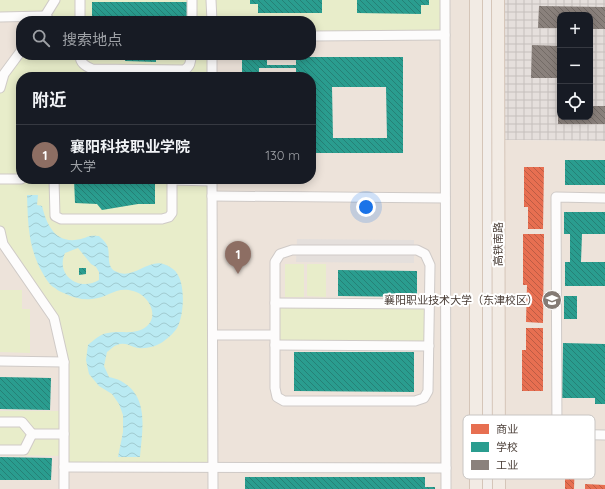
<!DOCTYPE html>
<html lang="zh">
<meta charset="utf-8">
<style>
body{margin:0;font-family:Quicksand,"Noto Sans SC",sans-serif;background:#242831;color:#f1f3f6}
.controls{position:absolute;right:12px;top:12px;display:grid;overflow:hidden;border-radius:8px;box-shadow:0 2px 10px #0003}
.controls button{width:36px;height:36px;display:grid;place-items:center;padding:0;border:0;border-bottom:1px solid #363941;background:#171b24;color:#f1f3f6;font:20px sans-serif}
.you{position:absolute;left:366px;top:207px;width:14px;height:14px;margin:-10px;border:3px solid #fff;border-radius:50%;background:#1a73e8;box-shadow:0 0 0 6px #1a73e833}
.badge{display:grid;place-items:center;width:26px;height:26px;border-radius:50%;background:#ea580c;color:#fff;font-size:13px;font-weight:700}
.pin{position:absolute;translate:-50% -33px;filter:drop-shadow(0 1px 2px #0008)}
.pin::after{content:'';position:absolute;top:21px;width:14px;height:12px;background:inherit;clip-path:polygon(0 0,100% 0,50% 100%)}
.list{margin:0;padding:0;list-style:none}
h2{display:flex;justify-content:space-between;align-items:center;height:52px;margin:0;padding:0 16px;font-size:17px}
h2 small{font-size:13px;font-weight:400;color:#9ea1a6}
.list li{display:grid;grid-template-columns:26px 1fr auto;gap:12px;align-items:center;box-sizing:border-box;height:60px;padding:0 16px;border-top:1px solid #363941}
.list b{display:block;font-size:15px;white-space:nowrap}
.list p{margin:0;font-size:13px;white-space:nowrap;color:#9ea1a6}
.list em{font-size:13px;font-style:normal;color:#9ea1a6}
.icon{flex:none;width:22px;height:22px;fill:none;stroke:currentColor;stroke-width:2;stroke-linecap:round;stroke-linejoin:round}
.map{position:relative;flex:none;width:605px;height:489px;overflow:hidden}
.search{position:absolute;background:#171b24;box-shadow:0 2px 10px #0003;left:16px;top:16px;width:300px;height:44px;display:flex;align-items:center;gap:10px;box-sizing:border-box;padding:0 14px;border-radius:16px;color:#9ea1a6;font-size:15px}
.panel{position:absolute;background:#171b24;box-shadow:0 2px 10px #0003;left:16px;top:72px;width:300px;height:112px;border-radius:16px}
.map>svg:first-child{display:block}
.industrial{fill:url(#industrial-grid);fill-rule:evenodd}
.education{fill:#ede3da;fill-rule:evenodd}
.grass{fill:#e8edca}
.parking{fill:#e4dfdc}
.water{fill:url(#water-waves);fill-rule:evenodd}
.shops{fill:url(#shops-back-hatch)}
.schools{fill:url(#schools-back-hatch);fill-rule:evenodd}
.industry{fill:url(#industry-back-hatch)}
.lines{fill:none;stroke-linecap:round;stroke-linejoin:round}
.minor-casing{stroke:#cfcac7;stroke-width:11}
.major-casing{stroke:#d5c5b8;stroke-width:14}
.minor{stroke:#fdfcfc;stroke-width:9}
.major{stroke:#f2ebe4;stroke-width:12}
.labels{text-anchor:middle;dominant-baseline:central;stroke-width:4;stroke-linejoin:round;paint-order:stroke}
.street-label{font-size:11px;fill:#493d36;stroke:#fff}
.poi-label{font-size:11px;fill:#493d36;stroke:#fff;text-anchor:end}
.key{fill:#fff;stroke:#c8c5c3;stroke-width:1}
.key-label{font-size:11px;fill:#493d36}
</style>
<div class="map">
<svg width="605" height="489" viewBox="0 0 605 489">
<defs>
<pattern id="industrial-grid" width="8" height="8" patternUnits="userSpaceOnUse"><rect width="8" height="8" fill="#e5dfdc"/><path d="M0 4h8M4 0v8" fill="none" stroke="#c6c0bd"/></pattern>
<pattern id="water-waves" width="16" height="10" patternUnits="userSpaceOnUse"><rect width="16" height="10" fill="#baeaf2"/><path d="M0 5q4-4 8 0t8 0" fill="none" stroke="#a1cad0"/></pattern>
<pattern id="shops-back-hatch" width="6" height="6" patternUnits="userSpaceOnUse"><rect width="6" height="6" fill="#e76f51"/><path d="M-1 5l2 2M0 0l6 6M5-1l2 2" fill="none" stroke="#bd5c44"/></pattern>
<pattern id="schools-back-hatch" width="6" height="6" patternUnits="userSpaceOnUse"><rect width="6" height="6" fill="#2a9d8f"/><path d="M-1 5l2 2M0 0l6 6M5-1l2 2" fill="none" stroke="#268176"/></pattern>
<pattern id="industry-back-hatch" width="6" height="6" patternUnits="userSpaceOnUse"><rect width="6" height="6" fill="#8a817c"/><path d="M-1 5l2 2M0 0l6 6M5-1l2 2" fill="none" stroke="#736b66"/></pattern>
</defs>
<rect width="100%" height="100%" fill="#f2eeeb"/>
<!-- industrial -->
<path class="industrial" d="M 498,0 L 605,0 L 605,141 L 498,140 ZM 560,15 L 590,15 L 590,117 L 560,117 Z"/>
<!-- education -->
<g class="education">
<path d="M 0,0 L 476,0 L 476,489 L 0,489 ZM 21,21 L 311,21 L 311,55 L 21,55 ZM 21,77 L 311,77 L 311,179 L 21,179 Z"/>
<polygon points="498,140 605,141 605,489 499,489"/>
</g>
<!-- grass -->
<g class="grass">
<polygon points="0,0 445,0 445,35 311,36 311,21 42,21 0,17"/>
<polygon points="21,55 212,55 212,77 21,77 21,179 212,179 213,468 64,467 64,456 0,455 0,411 64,411 64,362 54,319 0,231 0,88"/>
<rect x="285" y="264" width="19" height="33"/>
<polygon points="307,264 326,264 326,297 307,296"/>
<polygon points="0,290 22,290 22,309 30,309 30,353 0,352"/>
<polygon points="275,303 430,304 429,346 275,345"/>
</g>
<!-- parking -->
<polygon class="parking" points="297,239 414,240 414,263 296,262"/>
<!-- water -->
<path class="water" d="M 27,195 L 38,195 L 37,205 L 42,206 C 47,226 56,245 81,239 C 90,236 89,235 99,236 C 102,239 107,243 108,248 C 110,256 106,268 117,272 C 134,280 149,257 166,265 C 169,266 175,270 176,272 C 186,284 184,316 177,328 C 174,333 166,340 161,343 C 154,347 143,350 134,347 C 129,345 123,342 117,345 C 113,346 110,350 107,352 L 104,366 L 109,377 C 113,378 118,379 121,381 C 150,397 142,430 140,457 L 118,457 L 123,432 L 123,415 L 119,404 L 112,394 L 99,386 L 89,374 L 86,360 L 88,345 C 94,340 100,334 108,333 C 121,330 136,336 147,326 C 160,314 147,294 133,291 C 116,286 108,298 92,299 C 83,300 74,298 66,294 C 62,292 58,291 55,288 C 49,285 45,277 42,272 C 28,247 28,222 27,195 ZM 78,248 L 91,264 L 96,267 L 99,272 L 99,280 C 80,292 55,276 65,253 Z"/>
<!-- shops -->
<g class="shops">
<polygon points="524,167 544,167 543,229 528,229 528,207 524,207"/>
<polygon points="523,234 544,234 543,323 526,322 527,285 523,285"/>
<polygon points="526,328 543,328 543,391 522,391 522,350 526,350"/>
<polygon points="540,457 575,457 574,489 565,489 565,466 540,465"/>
<polygon points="585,484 605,485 605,489 585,489"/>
</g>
<!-- schools -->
<g class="schools">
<polygon points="250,0 322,0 322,13 258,13 258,4 250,4"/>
<polygon points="357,0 429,0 429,5 421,5 421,14 357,13"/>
<rect x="92" y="2" width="97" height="19"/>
<polygon points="125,55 156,55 156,62 125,61"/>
<path d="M 296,57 L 403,57 L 403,153 L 311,153 L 311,139 L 315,139 L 315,87 L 311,87 L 311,77 L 296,77 L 296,68 L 259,68 L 259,77 L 242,77 L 242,58 L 267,58 L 267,65 L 296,65 ZM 332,87 L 386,87 L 387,138 L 333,138 Z"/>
<rect x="565" y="160" width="40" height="25"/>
<polygon points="74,179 155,179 155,204 138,204 102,210 97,204 75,203"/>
<polygon points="564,212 605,212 605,234 582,234 581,262 605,262 605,286 565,286 565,262 570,262 570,234 564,234"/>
<polygon points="79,268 86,268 86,274 79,275"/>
<polygon points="338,270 417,271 417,297 338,296"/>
<rect x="564" y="296" width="13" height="23"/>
<polygon points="563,343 605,344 605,404 595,404 595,398 562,398"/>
<polygon points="294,352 414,352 414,392 294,391"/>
<polygon points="0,377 51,378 50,410 0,409"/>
<polygon points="0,457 52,458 51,480 0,480"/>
<polygon points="245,477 425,477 425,487 435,487 435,489 245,489"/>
</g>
<!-- industry -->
<g class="industry">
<polygon points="539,6 605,7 605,29 590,29 590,15 560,15 560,28 538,28"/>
<polygon points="532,45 560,46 560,78 531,78"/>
<polygon points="558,106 560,106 560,117 590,117 590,106 605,106 605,124 558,124"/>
</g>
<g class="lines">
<!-- minor casing -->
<g class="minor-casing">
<g id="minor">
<polyline points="211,0 212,21"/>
<polyline points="445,0 446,489"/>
<polyline points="0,17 46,16 50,21"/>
<polyline points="42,21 55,0"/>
<polyline points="80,21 80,0"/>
<polyline points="192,21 192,0"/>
<polyline points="311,36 445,35"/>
<path d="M 80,55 C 80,63 85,66 92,69 L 184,70 C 190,67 191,62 191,55"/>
<polyline points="212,55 212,77"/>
<polyline points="0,88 4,74 21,51"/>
<polyline points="0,179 21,179"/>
<polyline points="54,179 55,216 61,219 162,219 169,217 172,213 172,179"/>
<polyline points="212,179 213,489"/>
<polyline points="172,180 212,181"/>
<polyline points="212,196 445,198"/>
<polyline points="0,231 3,244 54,318 64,362 64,489"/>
<polyline points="275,303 430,304"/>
<polyline points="213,335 275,335 275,262 280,254 292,250 417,250 425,254 430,265 428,391 424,398 415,401 284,401 277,397 275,388 275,335"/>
<polyline points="275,345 429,346"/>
<polyline points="0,361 64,362"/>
<polyline points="0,422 22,422 32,434 24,450 0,450"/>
<polyline points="498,433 605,435"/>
<polyline points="32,434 64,434"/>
<polyline points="557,434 556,197 605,198"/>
<polyline points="64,467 446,468"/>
</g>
</g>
<!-- major casing -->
<g class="major-casing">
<g id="major">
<polyline points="476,0 476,489"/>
<polyline points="498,0 499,489"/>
</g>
</g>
<!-- minor -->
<use href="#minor" class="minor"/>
<!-- major -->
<use href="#major" class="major"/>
</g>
<!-- icons -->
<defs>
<g id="university-disc" transform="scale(1)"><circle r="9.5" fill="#847b75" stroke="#fff"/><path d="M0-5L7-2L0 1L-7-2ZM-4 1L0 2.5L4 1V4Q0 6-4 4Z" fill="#fff"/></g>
</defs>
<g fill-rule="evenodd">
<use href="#university-disc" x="552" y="300"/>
</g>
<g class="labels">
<!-- street labels -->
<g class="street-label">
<text transform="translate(498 244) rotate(-90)">高铁南路</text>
</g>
<!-- poi labels -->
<g class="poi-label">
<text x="538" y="300">襄阳职业技术大学（东津校区）</text>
</g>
</g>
<!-- legend -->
<rect x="463" y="415" width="132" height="64" rx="6" class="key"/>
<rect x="471" y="424" width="18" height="10" fill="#e76f51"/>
<rect x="471" y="442" width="18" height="10" fill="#2a9d8f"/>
<rect x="471" y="460" width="18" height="10" fill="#8a817c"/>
<g class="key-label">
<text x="496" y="433">商业</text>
<text x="496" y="451">学校</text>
<text x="496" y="469">工业</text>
</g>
</svg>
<div class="controls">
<button>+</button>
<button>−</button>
<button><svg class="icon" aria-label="locate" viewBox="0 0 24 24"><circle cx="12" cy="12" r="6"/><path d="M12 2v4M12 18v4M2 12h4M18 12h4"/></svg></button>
</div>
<div class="you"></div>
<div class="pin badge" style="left:238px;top:274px;background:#8d6e63">1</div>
<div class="search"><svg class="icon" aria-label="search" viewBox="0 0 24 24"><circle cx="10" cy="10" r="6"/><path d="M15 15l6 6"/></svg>搜索地点</div>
<section class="panel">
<h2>附近<small></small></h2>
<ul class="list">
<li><span class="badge" style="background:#8d6e63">1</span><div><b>襄阳科技职业学院</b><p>大学</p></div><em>130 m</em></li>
</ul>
</section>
</div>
